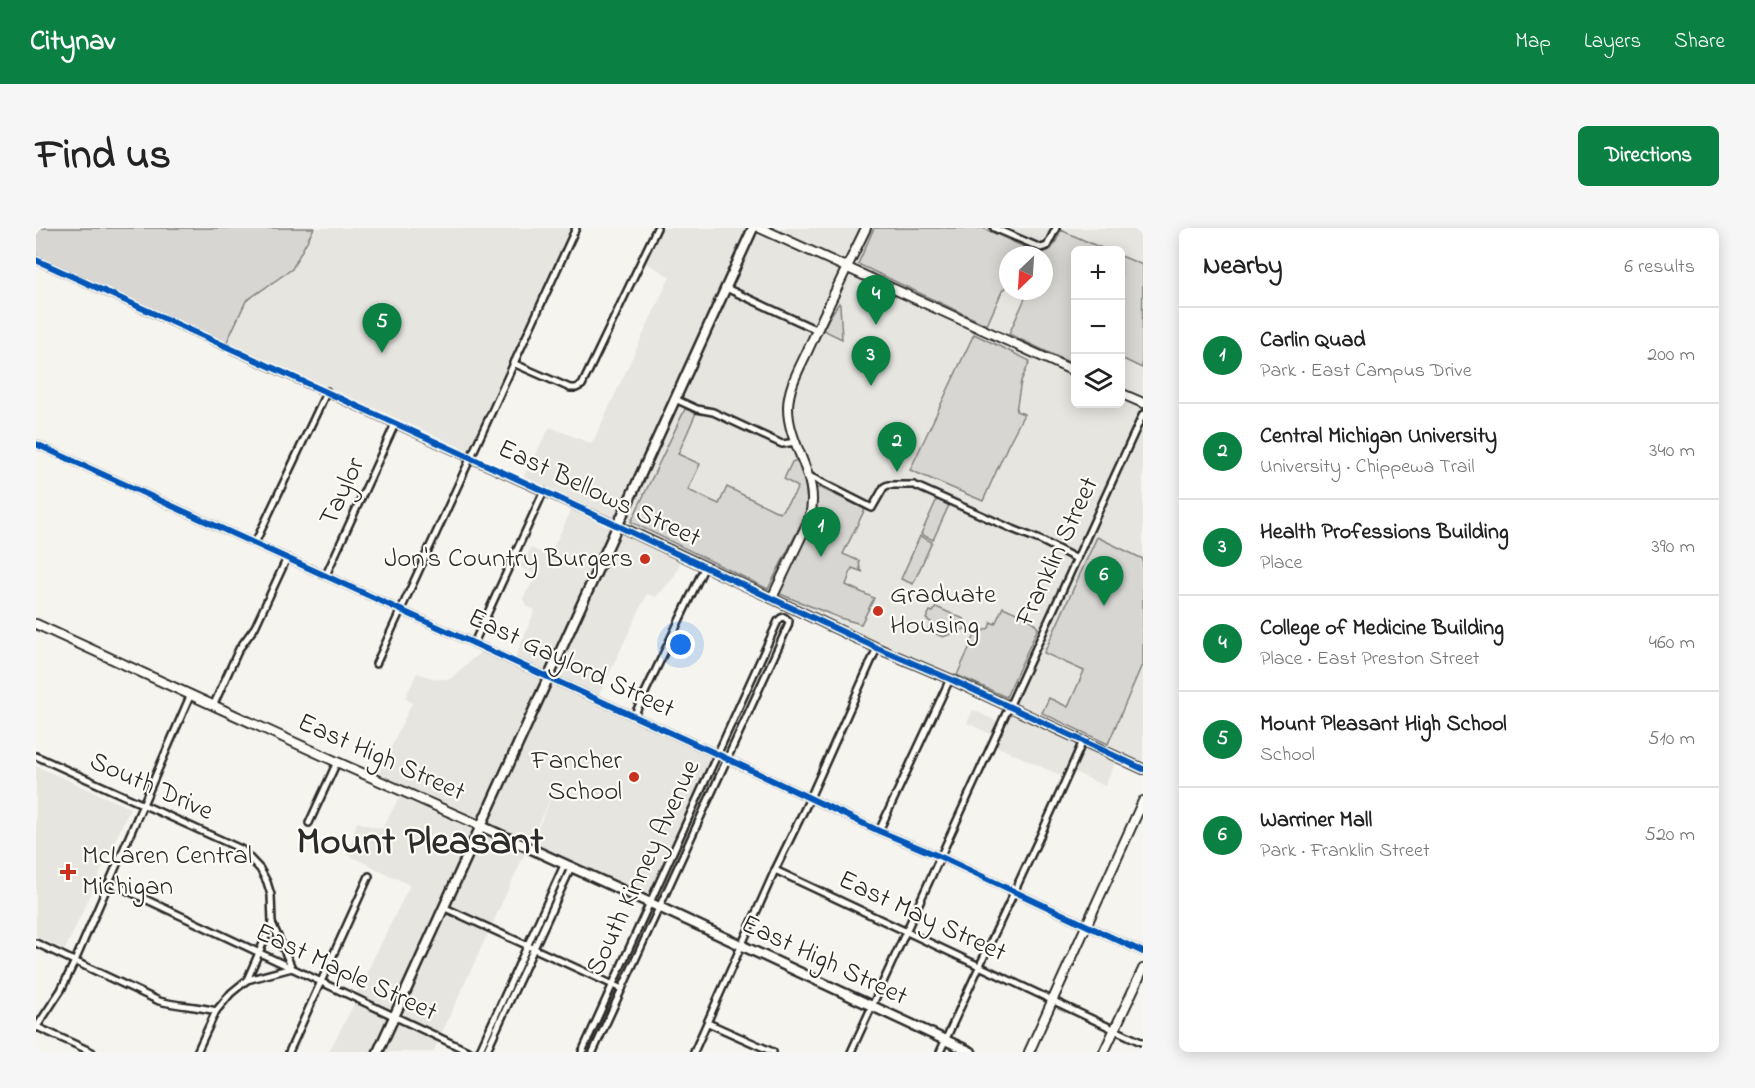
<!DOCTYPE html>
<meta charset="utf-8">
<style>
body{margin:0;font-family:"Indie Flower",sans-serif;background:#f6f6f6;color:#222}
.controls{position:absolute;right:18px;top:18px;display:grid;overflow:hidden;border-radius:9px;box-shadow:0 3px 15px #0003}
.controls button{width:54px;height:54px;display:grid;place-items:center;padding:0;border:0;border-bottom:2px solid #e0e0e0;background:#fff;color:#222;font:30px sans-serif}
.compass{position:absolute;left:963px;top:18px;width:54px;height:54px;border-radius:50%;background:#fff;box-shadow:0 3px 15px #0003;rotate:205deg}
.you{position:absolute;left:645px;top:417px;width:21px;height:21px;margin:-15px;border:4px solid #fff;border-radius:50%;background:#1a73e8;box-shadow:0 0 0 9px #1a73e833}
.badge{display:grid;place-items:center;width:39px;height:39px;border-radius:50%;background:#0b8043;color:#fff;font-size:20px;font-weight:700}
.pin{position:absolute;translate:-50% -50px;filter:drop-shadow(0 2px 3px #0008)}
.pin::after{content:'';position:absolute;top:32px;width:21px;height:18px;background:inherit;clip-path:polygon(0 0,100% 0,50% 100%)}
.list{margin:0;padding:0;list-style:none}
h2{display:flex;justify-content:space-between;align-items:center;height:78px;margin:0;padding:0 24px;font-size:26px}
h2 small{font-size:20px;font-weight:400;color:#767676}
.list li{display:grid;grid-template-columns:39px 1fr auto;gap:18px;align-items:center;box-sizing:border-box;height:96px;padding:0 24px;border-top:2px solid #e0e0e0}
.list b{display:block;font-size:22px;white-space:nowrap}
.list p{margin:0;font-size:20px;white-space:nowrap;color:#767676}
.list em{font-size:20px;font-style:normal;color:#767676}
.icon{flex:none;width:33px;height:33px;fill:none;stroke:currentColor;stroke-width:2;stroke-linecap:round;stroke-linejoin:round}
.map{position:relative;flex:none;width:1107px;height:824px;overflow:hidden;border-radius:9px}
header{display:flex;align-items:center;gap:36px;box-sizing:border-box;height:84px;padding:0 30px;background:#0b8043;color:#fff}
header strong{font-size:28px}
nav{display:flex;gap:33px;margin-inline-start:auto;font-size:21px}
.intro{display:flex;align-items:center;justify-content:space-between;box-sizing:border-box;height:144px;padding:0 36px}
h1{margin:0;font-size:42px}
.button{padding:15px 27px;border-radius:9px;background:#0b8043;color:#fff;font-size:21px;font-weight:700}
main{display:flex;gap:36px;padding:0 36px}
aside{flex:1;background:#fff;border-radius:9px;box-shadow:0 3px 15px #0003}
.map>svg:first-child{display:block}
.built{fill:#e6e5e0;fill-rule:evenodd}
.green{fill:#d7d6d2;stroke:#81807e;stroke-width:1.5}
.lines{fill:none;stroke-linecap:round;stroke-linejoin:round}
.street-casing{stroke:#2b2b2b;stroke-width:10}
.secondary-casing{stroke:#2b2b2b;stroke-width:12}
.primary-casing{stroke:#2b2b2b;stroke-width:13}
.street{stroke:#fdfcf7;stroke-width:5}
.secondary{stroke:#fdfcf7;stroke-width:8}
.primary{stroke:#fdfcf7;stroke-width:8}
.cycleway-casing{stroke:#fdfcf7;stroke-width:10}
.cycleway{stroke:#0057b8;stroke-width:6}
.poi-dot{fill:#c8321e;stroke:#fdfcf7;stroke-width:2}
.labels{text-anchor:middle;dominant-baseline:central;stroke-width:4.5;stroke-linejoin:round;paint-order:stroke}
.street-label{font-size:27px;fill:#2b2b2b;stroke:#fdfcf7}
.poi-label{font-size:27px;fill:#2b2b2b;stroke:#fdfcf7;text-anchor:end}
.town-label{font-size:39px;font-weight:bold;fill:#2b2b2b;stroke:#fdfcf7}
</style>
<header>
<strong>Citynav</strong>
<nav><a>Map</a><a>Layers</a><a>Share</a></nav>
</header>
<div class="intro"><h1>Find us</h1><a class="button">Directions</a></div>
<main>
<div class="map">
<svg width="1107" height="824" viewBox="0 0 1107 824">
<rect width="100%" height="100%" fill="#f5f4ef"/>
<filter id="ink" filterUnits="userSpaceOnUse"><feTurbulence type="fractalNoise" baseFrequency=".0167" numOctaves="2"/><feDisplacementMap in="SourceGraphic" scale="12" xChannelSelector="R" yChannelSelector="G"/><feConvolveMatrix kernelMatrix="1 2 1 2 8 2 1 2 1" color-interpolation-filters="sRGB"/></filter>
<g filter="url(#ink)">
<!-- built -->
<g class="built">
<polygon points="3,0 534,0 432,223 0,28"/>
<path d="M 621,0 L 1107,0 L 1107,540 L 593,297 L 592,294 L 589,299 L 647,328 L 638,349 L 620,369 L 611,366 L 561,471 L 681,526 L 616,669 L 496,614 L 526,545 L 397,824 L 293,824 L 320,772 L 318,770 L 374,657 L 312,627 L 321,594 L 346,601 L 367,563 L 340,551 L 376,475 L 369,470 L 381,445 L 400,451 L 414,451 L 449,420 L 478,433 L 499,382 L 490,378 L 487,370 L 501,347 L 483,338 L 495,320 L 513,328 L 538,277 L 485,253 L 514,199 L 556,216 L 634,49 L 606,32 ZM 1040,22 L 1084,22 L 1084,176 L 1040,176 ZM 972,27 L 1008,27 L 1008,63 L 972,63 Z"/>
<polygon points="973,479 1082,529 1069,558 1034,542 1030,550 956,516 959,508 931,495 937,482 965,495"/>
<polygon points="0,538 94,580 29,722 0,708"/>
</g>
<!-- green -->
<g class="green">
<polygon points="0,0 278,0 256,41 210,73 189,118 0,32"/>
<path d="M 838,0 L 947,0 L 999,24 C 1018,26 1018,17 1025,2 L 1070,22 L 1040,22 L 1039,137 L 973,106 L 991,66 L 990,63 L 1008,63 L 1008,27 L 972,27 L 972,54 L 969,61 L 967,61 L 951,97 L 822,36 Z"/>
<polygon points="1085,28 1107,37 1106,140 1085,130"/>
<polygon points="803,75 804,77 806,111 787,102 793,90"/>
<polygon points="938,106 994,133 985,153 980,183 988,186 972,217 947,273 874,242"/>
<polygon points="649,181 660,185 642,226 664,236 652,262 683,276 691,259 744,285 757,268 762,259 748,251 756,234 762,231 771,252 769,256 772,282 732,361 595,294"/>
<polygon points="780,260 785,260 829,281 807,326 823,333 824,341 827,344 816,340 810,357 838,370 825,396 804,390 739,364 769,301"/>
<polygon points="901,271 913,277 897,312 885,306"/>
<polygon points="884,308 896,314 877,356 865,351"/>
<polygon points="1061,309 1107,331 1107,439 1105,439 1072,516 1006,485 1013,470 1032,479 1048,443 1008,425"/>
<polygon points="900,379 928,391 930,397 929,401 907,409 892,402 895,394 890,391 894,383 897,384"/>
<polygon points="967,379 994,391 1002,400 970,469 921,447 939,407 953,400 955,394 959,396"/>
</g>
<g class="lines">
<!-- street casing -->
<g class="street-casing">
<g id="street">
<polyline points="958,0 1005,20 1011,18 1020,0"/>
<polyline points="0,32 583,298"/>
<polyline points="690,60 781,102"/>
<polyline points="477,135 534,160 540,160 546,157 621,0"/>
<polyline points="639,171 661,181 677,184 746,216 760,214"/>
<polyline points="0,216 681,526 843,603 905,629 1107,724"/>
<polyline points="773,248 836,280 848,259 852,257 878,257 974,300 1004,312 1041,331"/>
<polyline points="219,315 291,163"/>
<polyline points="290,347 359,196"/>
<polyline points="438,415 508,263"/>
<polyline points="340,436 540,0"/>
<polyline points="178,476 203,421 219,399 251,330"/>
<polyline points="598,488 669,338"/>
<path d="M 0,528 L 205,621 L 224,641 L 231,654 L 235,667 L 236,695 L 211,752 L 195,765 L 180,783 C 161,778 142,778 123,773 L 0,715"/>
<polyline points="273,595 301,534"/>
<polyline points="843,603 914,451"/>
<polyline points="739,642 1107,815"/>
<polyline points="73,654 434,824"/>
<polyline points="407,679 586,761"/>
<polyline points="211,752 256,740 236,695"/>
<polyline points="672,795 737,824"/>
<polyline points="1,799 56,824"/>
<polyline points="0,800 25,762 39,733 155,466"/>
<polyline points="161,824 180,783"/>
<polyline points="253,824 333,648"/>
<polyline points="443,824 529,635"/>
<polyline points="450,824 536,638"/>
<polyline points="546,824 742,393 745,390 748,389 753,393 752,398 557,824"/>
<polyline points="658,824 739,642 774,570 841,420"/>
<polyline points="815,824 1107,186"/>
<path d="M 904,824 C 951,720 1001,618 1047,513"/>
</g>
</g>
<!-- secondary casing -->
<g class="secondary-casing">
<g id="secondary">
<polyline points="724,0 1040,144"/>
<polyline points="1084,165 1107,175"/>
<polyline points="583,298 841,420 914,451 1107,541"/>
<path d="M 736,370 L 772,294 C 788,252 752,220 752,180 C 752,160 763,141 771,124 C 790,82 810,41 830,0"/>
<polyline points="0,396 301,534 445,598"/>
<polyline points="993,824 1107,573"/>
<polyline points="1068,824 1107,741"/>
</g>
</g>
<!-- primary casing -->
<g class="primary-casing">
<g id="primary">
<polyline points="445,598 623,679 935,824"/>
<polyline points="342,824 717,0"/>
</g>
</g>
<!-- street -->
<use href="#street" class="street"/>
<!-- secondary -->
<use href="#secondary" class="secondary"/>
<!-- primary -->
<use href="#primary" class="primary"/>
<!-- cycleway casing -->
<g class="cycleway-casing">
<g id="cycleway">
<polyline points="0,32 499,259 841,420 914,451 1107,541"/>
<polyline points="0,216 681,526 843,603 905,629 1107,724"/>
</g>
</g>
<!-- cycleway -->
<use href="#cycleway" class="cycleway"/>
</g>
</g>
<!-- markers -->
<g class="poi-dot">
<circle cx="609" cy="331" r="6"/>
<circle cx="842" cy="383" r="6"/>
<circle cx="598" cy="549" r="6"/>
<path d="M29 635h6v6h6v6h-6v6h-6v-6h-6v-6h6z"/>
</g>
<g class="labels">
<!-- street labels -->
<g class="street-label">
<text transform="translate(307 264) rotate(-65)">Taylor</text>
<text transform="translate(563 266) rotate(25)">East Bellows Street</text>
<text transform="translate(1022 324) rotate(-65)">Franklin Street</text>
<text transform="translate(535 436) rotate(25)">East Gaylord Street</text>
<text transform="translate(345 530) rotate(24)">East High Street</text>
<text transform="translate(115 559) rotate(24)">South Drive</text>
<text transform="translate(608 640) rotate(-65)">South Kinney Avenue</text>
<text transform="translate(886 689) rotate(25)">East May Street</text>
<text transform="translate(788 733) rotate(25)">East High Street</text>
<text transform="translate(310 745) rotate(25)">East Maple Street</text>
</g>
<!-- poi labels -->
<g class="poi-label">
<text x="597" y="331">Jon's Country Burgers</text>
<text x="854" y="367" text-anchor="start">Graduate<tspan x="854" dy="31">Housing</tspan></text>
<text x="586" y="533">Fancher<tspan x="586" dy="31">School</tspan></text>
<text x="46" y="628" text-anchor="start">McLaren Central<tspan x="46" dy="31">Michigan</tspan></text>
</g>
<!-- town labels -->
<g class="town-label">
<text x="384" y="615">Mount Pleasant</text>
</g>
</g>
</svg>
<div class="controls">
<button>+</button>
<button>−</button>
<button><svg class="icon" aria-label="layers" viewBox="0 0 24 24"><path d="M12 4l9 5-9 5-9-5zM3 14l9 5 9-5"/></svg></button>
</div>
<svg class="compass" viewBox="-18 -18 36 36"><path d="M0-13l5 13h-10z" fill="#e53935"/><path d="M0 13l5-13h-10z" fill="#767676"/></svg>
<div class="you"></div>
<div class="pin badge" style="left:785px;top:329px">1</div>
<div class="pin badge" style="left:861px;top:244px">2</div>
<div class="pin badge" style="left:835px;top:158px">3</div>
<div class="pin badge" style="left:840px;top:97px">4</div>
<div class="pin badge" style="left:346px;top:125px">5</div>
<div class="pin badge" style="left:1068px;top:378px">6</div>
</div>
<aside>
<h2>Nearby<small>6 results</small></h2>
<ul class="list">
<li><span class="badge">1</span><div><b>Carlin Quad</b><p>Park · East Campus Drive</p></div><em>200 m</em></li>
<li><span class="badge">2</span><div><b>Central Michigan University</b><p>University · Chippewa Trail</p></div><em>340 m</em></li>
<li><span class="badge">3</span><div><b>Health Professions Building</b><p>Place</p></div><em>390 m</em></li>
<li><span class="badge">4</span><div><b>College of Medicine Building</b><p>Place · East Preston Street</p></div><em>460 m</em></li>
<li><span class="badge">5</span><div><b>Mount Pleasant High School</b><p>School</p></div><em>510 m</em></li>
<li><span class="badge">6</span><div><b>Warriner Mall</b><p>Park · Franklin Street</p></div><em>520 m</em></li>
</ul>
</aside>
</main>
